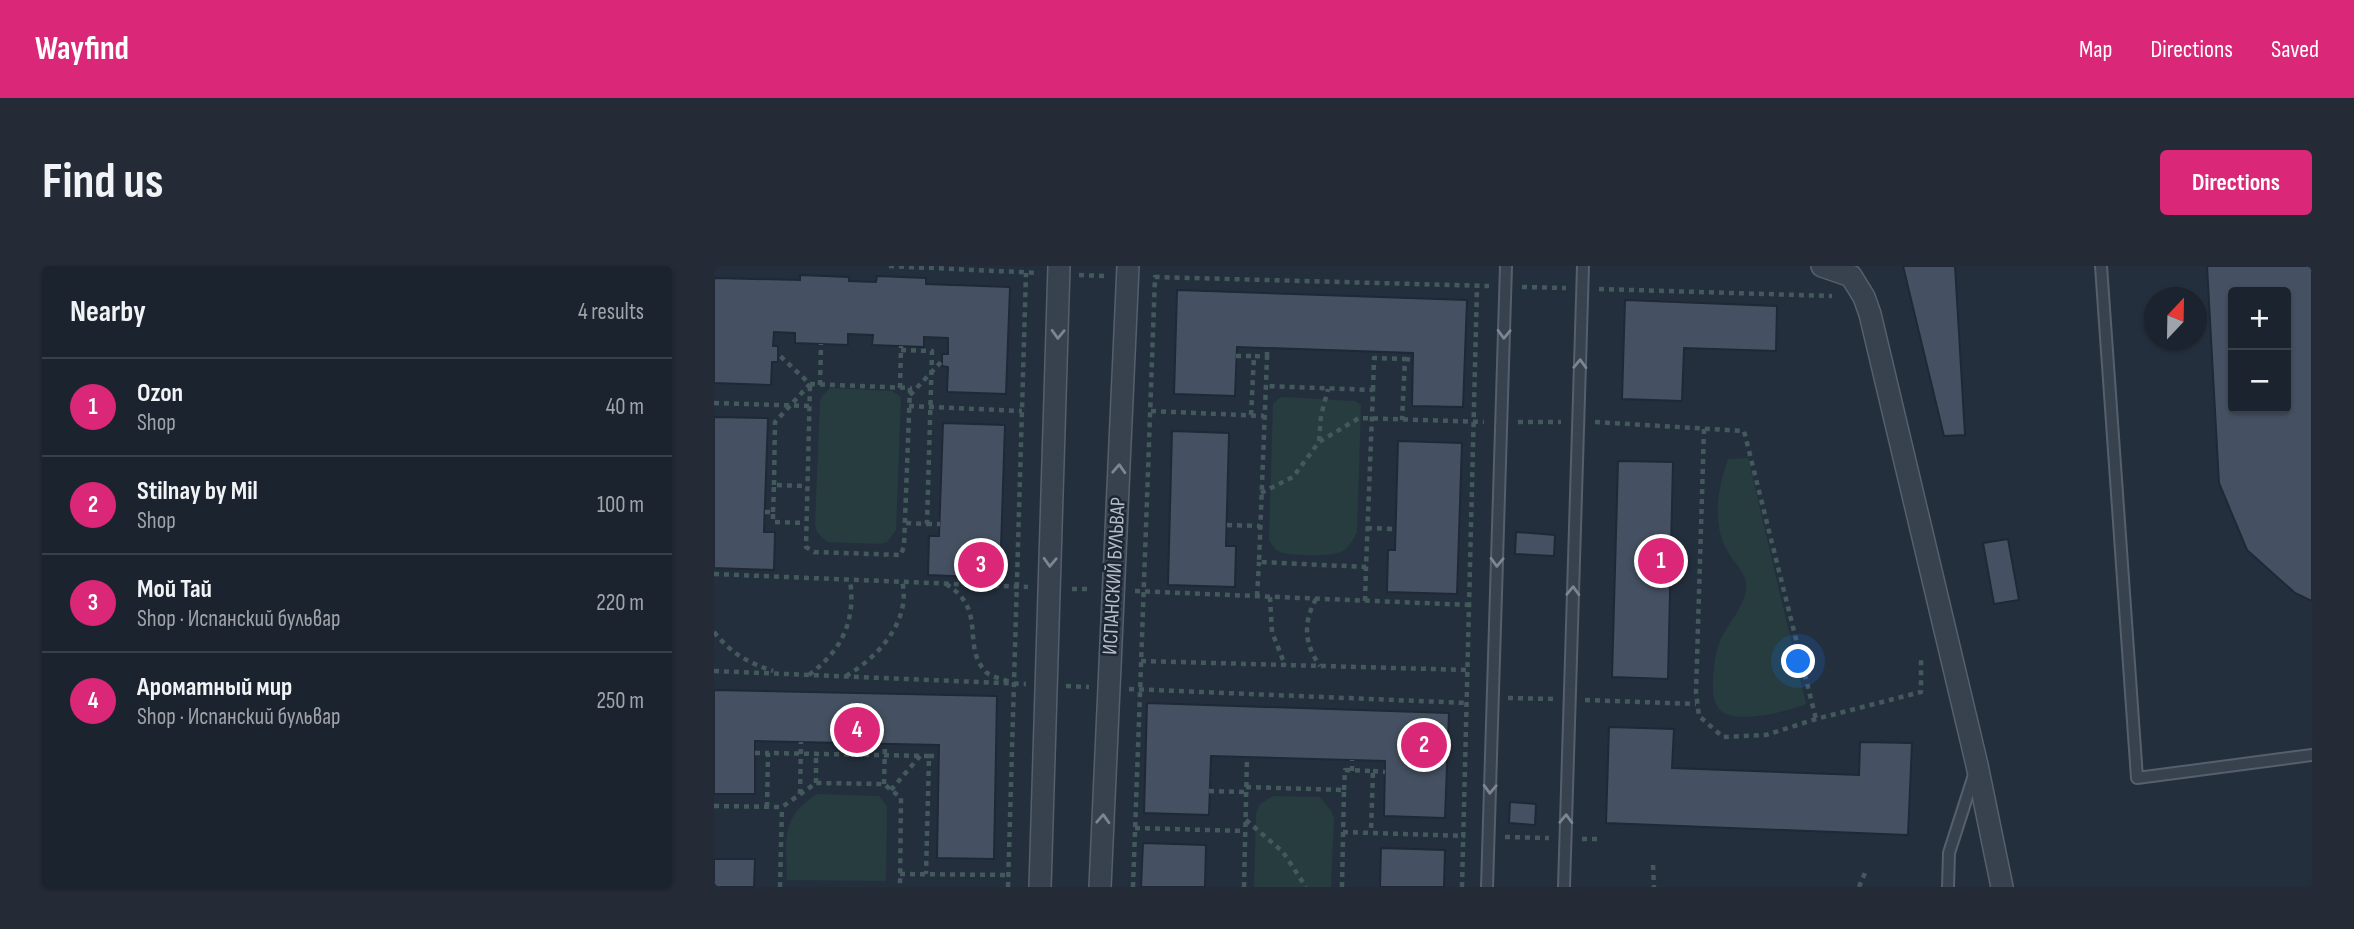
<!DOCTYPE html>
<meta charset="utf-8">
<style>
body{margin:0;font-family:"Sofia Sans Condensed",sans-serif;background:#242b36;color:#f1f3f6}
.controls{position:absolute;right:21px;top:21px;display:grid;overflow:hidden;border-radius:7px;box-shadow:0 2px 5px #0004}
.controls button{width:63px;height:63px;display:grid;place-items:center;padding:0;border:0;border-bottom:2px solid #39404a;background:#1b232e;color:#f1f3f6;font:35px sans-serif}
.compass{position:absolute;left:1430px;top:21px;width:63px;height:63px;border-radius:50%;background:#1b232e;box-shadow:0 2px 5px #0004;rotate:22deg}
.you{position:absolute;left:1085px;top:396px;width:24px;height:24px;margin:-18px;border:5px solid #fff;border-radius:50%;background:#1a73e8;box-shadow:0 0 0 10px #1a73e833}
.badge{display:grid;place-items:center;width:46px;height:46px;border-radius:50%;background:#db2777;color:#fff;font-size:23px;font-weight:700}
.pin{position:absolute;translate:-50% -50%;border:4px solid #fff;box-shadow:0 2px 7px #0006}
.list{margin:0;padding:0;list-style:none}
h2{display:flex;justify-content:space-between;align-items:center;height:91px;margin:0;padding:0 28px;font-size:30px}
h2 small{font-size:23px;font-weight:400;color:#a0a4aa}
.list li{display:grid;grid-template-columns:46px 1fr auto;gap:21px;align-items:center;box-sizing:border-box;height:98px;padding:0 28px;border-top:2px solid #39404a}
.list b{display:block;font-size:26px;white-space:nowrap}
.list p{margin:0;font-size:23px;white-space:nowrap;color:#a0a4aa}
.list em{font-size:23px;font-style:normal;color:#a0a4aa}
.map{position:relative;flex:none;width:1598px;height:621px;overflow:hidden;border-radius:7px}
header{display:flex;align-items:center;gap:42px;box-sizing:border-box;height:98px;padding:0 35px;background:#db2777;color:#fff}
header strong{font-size:33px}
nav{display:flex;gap:38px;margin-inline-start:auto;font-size:24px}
.intro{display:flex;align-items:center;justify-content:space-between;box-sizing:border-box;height:168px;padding:0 42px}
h1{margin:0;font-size:49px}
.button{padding:18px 32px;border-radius:7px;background:#db2777;color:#fff;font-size:24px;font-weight:700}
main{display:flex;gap:42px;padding:0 42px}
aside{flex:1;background:#1b232e;border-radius:7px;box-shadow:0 2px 5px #0004}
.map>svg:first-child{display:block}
.green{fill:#263c3f}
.building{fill:#455162;stroke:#1f2835;stroke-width:2;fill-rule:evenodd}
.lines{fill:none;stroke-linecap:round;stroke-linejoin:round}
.lane-casing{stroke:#565f6c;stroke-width:14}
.street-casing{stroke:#565f6c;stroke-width:24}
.path{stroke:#44595c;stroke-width:4.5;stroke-dasharray:5 5;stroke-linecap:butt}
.lane{stroke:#38414e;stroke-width:10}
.street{stroke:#38414e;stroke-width:21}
.oneway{stroke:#7c8592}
.labels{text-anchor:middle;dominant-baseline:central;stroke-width:5;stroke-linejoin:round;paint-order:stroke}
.street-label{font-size:21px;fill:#b4bcc9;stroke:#1d2633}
</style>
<header>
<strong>Wayfind</strong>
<nav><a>Map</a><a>Directions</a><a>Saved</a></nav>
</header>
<div class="intro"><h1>Find us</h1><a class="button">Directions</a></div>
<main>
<aside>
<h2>Nearby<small>4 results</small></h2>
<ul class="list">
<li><span class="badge">1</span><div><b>Ozon</b><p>Shop</p></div><em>40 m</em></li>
<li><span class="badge">2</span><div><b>Stilnay by Mil</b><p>Shop</p></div><em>100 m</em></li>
<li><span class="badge">3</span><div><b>Мой Тай</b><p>Shop · Испанский бульвар</p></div><em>220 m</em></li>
<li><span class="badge">4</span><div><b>Ароматный мир</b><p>Shop · Испанский бульвар</p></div><em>250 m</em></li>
</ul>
</aside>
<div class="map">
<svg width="1598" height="621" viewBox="0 0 1598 621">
<rect width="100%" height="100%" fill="#242f3e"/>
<!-- green -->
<g class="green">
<polygon points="116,122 178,125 187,131 182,264 173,276 165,278 113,276 103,266 101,258 106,136 108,130"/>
<path d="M 570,131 L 641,135 L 647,139 L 643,266 C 640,273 635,280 629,285 C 620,291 577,290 566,286 C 560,283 558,279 555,273 L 559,138 L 565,132 Z"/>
<path d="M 1034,192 L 1092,438 C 1075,445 1019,460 1005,443 C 998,434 999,423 999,412 C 1000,400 1001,387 1006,375 C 1013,359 1030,341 1032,323 C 1034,308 1021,299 1014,286 C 997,258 1004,222 1014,193 Z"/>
<path d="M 103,528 L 165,530 L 173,540 L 172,615 L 73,614 C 73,574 65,552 103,528 Z"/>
<polygon points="559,530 606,531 617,545 620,553 617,621 540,621 542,547 546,538"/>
</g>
<!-- building -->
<g class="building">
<polygon points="1189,0 1241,0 1251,169 1230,170"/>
<path d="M 1493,0 L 1598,0 L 1598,335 L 1581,327 L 1533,284 L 1505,217 ZM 1519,26 L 1572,26 L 1572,142 L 1519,142 Z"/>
<polygon points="86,9 135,11 135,15 162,16 163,10 212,12 212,18 296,21 292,128 233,126 234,101 228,100 228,88 234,88 234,72 210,71 210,81 158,79 159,69 134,68 134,79 107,78 81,77 81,67 60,66 59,80 64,80 64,96 58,96 57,119 0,117 0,12 86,14"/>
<polygon points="463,24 753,34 749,141 698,140 699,87 523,81 521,130 460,128"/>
<polygon points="911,34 1063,40 1062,85 970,82 968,135 908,133"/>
<polygon points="0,151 54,152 50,266 61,266 60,304 0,302"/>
<polygon points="229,157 291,159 286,312 214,309 215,270 225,270"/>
<polygon points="458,165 515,167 512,280 522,280 521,321 454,319"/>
<polygon points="684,175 748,177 743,328 673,326 674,284 681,284"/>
<polygon points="904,195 959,196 954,413 898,411"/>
<polygon points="802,266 841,269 840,290 801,288"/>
<polygon points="1294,273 1305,334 1280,338 1269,277"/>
<polygon points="0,424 283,430 280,593 223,592 225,479 41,475 41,528 0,528"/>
<polygon points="433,437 735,447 731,552 670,550 671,495 497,490 495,549 430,547"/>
<polygon points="895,461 960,463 958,502 1145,509 1146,476 1198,477 1194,569 892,557"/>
<polygon points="796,536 822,538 821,559 795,557"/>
<polygon points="429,577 492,579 491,621 427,621"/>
<polygon points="667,582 731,584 730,621 666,621"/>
<polygon points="0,593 41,593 40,621 0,621"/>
</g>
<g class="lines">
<!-- lane casing -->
<g class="lane-casing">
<g id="lane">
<polyline points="1387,0 1423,512 1598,489"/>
<polyline points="773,621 792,0"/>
<polyline points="850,621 869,0"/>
<polyline points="1234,621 1235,587 1260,509"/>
</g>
</g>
<!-- street casing -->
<g class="street-casing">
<g id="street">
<polyline points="1108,0 1137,10 1150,31 1156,48 1263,499 1288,621"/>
<polyline points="326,621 345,0"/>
<polyline points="386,621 414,0"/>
</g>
</g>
<!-- path -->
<g class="path">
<polyline points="175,0 325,7"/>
<polyline points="365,9 391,10"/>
<polyline points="808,21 852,22"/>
<polyline points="885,23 1118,30"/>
<polyline points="187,84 218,85 213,258 191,257"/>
<polyline points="522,90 540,90"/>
<polyline points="553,91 553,82"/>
<polyline points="691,93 699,94"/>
<polygon points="96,118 196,122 190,280 187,289 100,286 92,281"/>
<polyline points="106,119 107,78"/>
<polyline points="186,122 187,80"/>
<polyline points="659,124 660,92 691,93 688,154"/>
<polyline points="196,129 228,95"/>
<polyline points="0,137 95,140"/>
<polyline points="195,140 308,145"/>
<polyline points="437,145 550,150"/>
<polyline points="537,149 540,90 553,91 545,296 652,301 659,124 552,120"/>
<polyline points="804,156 847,156"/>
<polyline points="881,156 1030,165 1102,453"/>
<polyline points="990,163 982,426 985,450 1009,471 1052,469 1102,453 1207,426 1207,392"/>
<polyline points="605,175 607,150 614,123"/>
<polyline points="60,219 61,156 96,118 64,88"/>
<polyline points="547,227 579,211 605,176 645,152 770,156"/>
<polyline points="51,246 59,246 59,256 91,257"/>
<polyline points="59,246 60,219 92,220"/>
<polyline points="213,258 226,258"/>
<polyline points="513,259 546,260"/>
<polyline points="653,262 681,263"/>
<polyline points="0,308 314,321"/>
<path d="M 232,318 C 274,344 247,378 271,405 C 276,411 289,413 296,416"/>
<polyline points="358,323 377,323"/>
<polyline points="421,325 756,339"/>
<polyline points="543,330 545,296"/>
<polyline points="556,331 558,366 571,399"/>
<path d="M 602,333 C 589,356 590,378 606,400"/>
<polyline points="651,335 652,301"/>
<path d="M 0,366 C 17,387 34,397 59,405"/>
<polyline points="427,395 754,404"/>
<polyline points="0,405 312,418"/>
<path d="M 95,409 C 128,384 142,355 136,314"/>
<path d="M 132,410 C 163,392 198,355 188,315"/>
<polyline points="352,420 375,421"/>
<polyline points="415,423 753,437"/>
<polyline points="794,432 841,433"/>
<polyline points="871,434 982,438"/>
<polyline points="41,487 54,487"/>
<polyline points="215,490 225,490"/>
<polyline points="638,505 638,494"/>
<polyline points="659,505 671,506"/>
<polyline points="102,517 102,488"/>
<polyline points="170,518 171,478"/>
<polyline points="532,521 630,524 628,621"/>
<polyline points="177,524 206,490"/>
<polyline points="630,524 631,504 659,505 657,566"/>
<polyline points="495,525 532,526"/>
<polyline points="86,528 87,476"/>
<polyline points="0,540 68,541 102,517 170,518 187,532 186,621"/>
<polyline points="53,541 54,487 215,490 212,608"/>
<polyline points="532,554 569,586 592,621"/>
<polyline points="421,562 531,565"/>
<polyline points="629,566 751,570"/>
<polyline points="791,571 835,572"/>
<polyline points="868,573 883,573"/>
<polyline points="939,599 940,621"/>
<polyline points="186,608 295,609"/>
<polyline points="66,621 68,541"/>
<polyline points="294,621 312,7"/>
<polyline points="419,621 441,11 775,20"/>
<polyline points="530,621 533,491"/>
<polyline points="748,621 763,20"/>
<polyline points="1145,621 1151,607"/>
</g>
<!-- lane -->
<use href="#lane" class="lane"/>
<!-- street -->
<use href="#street" class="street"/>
</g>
<!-- one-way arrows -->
<defs><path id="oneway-chevron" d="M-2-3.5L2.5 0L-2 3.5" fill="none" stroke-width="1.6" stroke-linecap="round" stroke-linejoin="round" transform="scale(1.75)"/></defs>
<g class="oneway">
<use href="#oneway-chevron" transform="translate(344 68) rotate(92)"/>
<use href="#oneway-chevron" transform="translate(790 68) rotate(92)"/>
<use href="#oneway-chevron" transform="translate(866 98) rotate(-88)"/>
<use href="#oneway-chevron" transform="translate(405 203) rotate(-87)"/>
<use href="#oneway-chevron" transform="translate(336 296) rotate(92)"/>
<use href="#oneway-chevron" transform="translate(783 296) rotate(92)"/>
<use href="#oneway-chevron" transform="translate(859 325) rotate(-88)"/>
<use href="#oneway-chevron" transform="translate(776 523) rotate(92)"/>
<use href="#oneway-chevron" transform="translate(389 553) rotate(-87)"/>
<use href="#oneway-chevron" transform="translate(852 553) rotate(-88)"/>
</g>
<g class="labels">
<!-- street labels -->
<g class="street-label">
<text transform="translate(400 310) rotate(-87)">ИСПАНСКИЙ БУЛЬВАР</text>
</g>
</g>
</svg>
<div class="controls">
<button>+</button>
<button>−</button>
</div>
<svg class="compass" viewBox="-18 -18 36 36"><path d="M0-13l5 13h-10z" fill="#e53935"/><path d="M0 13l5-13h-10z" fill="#a0a4aa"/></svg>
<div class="you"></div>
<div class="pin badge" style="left:947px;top:295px">1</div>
<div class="pin badge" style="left:710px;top:479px">2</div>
<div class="pin badge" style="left:267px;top:299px">3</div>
<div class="pin badge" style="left:143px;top:464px">4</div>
</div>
</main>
